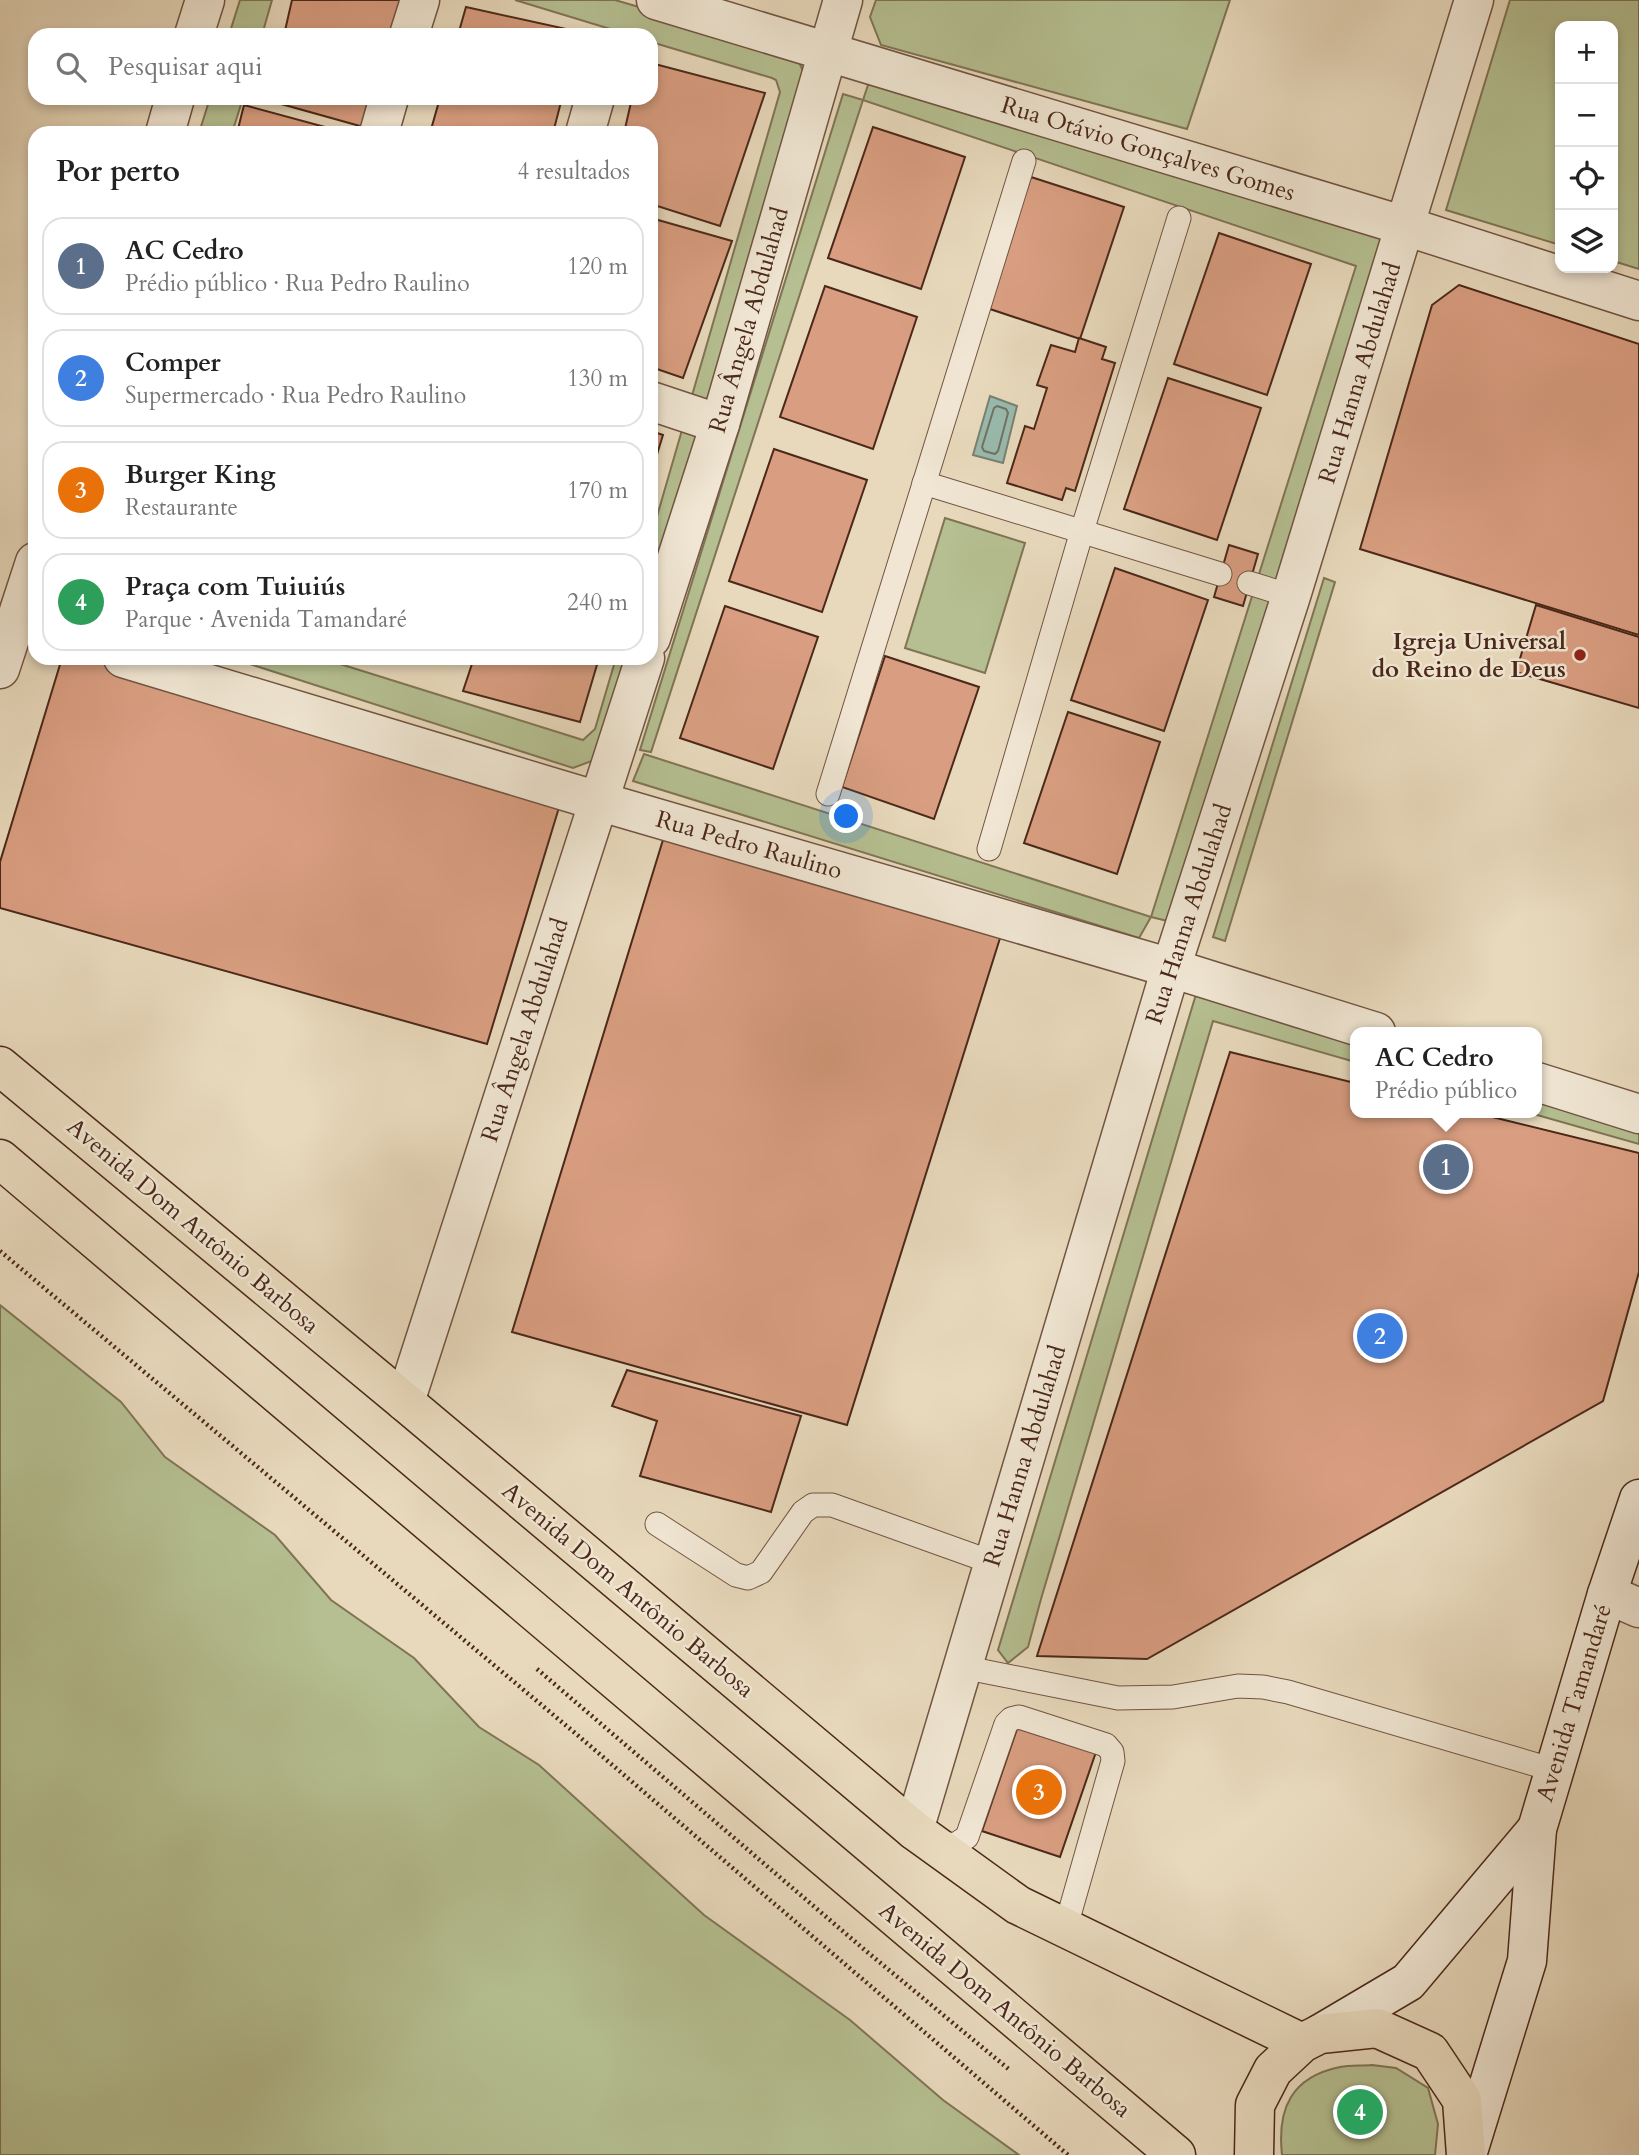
<!DOCTYPE html>
<html lang="pt">
<meta charset="utf-8">
<style>
body{margin:0;font-family:Cardo,serif;background:#f6f6f6;color:#222}
.controls{position:absolute;right:21px;top:21px;display:grid;overflow:hidden;border-radius:14px;box-shadow:0 4px 10px #0003}
.controls button{width:63px;height:63px;display:grid;place-items:center;padding:0;border:0;border-bottom:2px solid #e0e0e0;background:#fff;color:#222;font:35px sans-serif}
.you{position:absolute;left:847px;top:817px;width:24px;height:24px;margin:-18px;border:5px solid #fff;border-radius:50%;background:#1a73e8;box-shadow:0 0 0 10px #1a73e833}
.badge{display:grid;place-items:center;width:46px;height:46px;border-radius:50%;background:#2563eb;color:#fff;font-size:23px;font-weight:700}
.pin{position:absolute;translate:-50% -50%;border:4px solid #fff;box-shadow:0 2px 7px #0006}
.popup{position:absolute;left:1350px;top:1027px;width:192px;height:91px;box-sizing:border-box;display:grid;place-content:center;border-radius:14px;background:#fff;filter:drop-shadow(0 2px 5px #0005);font-size:23px;white-space:nowrap;color:#767676}
.popup b{font-size:26px;color:#222}
.popup::after{content:'';position:absolute;left:50%;top:100%;margin-left:-14px;border:14px solid transparent;border-top-color:#fff}
.list{margin:0;padding:0;list-style:none}
h2{display:flex;justify-content:space-between;align-items:center;height:91px;margin:0;padding:0 28px;font-size:30px}
h2 small{font-size:23px;font-weight:400;color:#767676}
.list li{display:grid;grid-template-columns:46px 1fr auto;gap:21px;align-items:center;box-sizing:border-box;height:98px;margin:0 14px 14px;padding:0 14px;border:2px solid #e0e0e0;border-radius:21px}
.list b{display:block;font-size:26px;white-space:nowrap}
.list p{margin:0;font-size:23px;white-space:nowrap;color:#767676}
.list em{font-size:23px;font-style:normal;color:#767676}
.icon{flex:none;width:38px;height:38px;fill:none;stroke:currentColor;stroke-width:2;stroke-linecap:round;stroke-linejoin:round}
.map{position:relative;flex:none;width:1639px;height:2155px;overflow:hidden}
.search{position:absolute;background:#fff;box-shadow:0 4px 10px #0003;left:28px;top:28px;width:630px;height:77px;display:flex;align-items:center;gap:18px;box-sizing:border-box;padding:0 24px;border-radius:21px;color:#767676;font-size:26px}
.panel{position:absolute;background:#fff;box-shadow:0 4px 10px #0003;left:28px;top:126px;width:630px;height:539px;border-radius:21px}
.map>svg:first-child{display:block}
.green{fill:#b5bf91;stroke:#807455;stroke-width:2}
.water{fill:#98baad;stroke:#798072;stroke-width:2}
.lines{fill:none;stroke-linecap:round;stroke-linejoin:round}
.shore{stroke:#727163;stroke-width:2}
.building{fill:#d99e81;stroke:#4b2819;stroke-width:2}
.service-casing{stroke:#725442;stroke-width:25}
.minor-casing{stroke:#725442;stroke-width:41}
.secondary-casing{stroke:#4b2819;stroke-width:41}
.primary-casing{stroke:#4b2819;stroke-width:41}
.path{stroke:#4b2819;stroke-width:4.5;stroke-dasharray:2 3.5;stroke-linecap:butt}
.service{stroke:#f0e6d3;stroke-width:23}
.minor{stroke:#f0e6d3;stroke-width:38}
.secondary{stroke:#f0e6d3;stroke-width:38}
.primary{stroke:#e8d9bc;stroke-width:38}
.poi-dot{fill:#8f2418;stroke:#f0e6d3;stroke-width:2.5}
.labels{text-anchor:middle;dominant-baseline:central;stroke-width:5;stroke-linejoin:round;paint-order:stroke}
.street-label{font-size:24px;fill:#4b2819;stroke:#f0e6d3}
.poi-label{font-size:24px;font-weight:bold;fill:#4b2819;stroke:#f0e6d3;text-anchor:end}
</style>
<div class="map">
<svg width="1639" height="2155" viewBox="0 0 1639 2155">
<rect width="100%" height="100%" fill="#e8d9bc"/>
<filter id="stains"><feTurbulence type="fractalNoise" baseFrequency=".00286" numOctaves="4"/><feColorMatrix values="0 0 0 0 .2 0 0 0 0 .09 0 0 0 0 .02 0 0 0 .5 -.17"/></filter>
<radialGradient id="worn" r=".72"><stop offset=".6" stop-color="#630" stop-opacity="0"/><stop offset="1" stop-color="#630" stop-opacity=".3"/></radialGradient>
<!-- green -->
<g class="green">
<polygon points="240,0 272,0 262,35 229,35"/>
<polygon points="515,0 615,0 794,52 808,81 651,614 651,537 780,92 776,80 772,78 651,42 651,35 630,35"/>
<polygon points="876,0 1230,0 1187,129 881,45 870,17"/>
<polygon points="1510,0 1639,0 1639,269 1613,261 1613,26 1560,26 1560,245 1446,210"/>
<polygon points="869,82 1375,234 1383,242 1176,923 1151,917 1139,938 633,781 644,754 1151,917 1356,266 863,100 651,752 640,750 843,94 863,100"/>
<polygon points="210,98 243,98 232,133 199,133"/>
<polygon points="945,518 1025,543 985,673 905,648"/>
<polygon points="1324,578 1335,582 1225,941 1213,937"/>
<polygon points="231,658 321,658 583,740 595,729 616,658 638,658 610,754 573,768"/>
<polygon points="1197,991 1355,1038 1355,1062 1213,1021 1041,1599 1028,1647 1008,1663 998,1650"/>
<polygon points="1537,1093 1639,1124 1639,1144 1530,1113 1537,1113"/>
<polygon points="0,1305 121,1402 165,1457 275,1535 331,1600 414,1658 479,1727 539,1765 704,1915 850,2020 943,2100 1019,2155 0,2155"/>
<path d="M 1372,2065 L 1396,2068 L 1428,2088 L 1438,2124 L 1435,2155 L 1282,2155 C 1277,2109 1291,2077 1340,2067 C 1350,2065 1362,2066 1372,2065 Z"/>
</g>
<!-- water -->
<polygon class="water" points="990,396 1017,406 1003,463 973,455"/>
<g class="lines">
<!-- shore -->
<polygon class="shore" points="997,406 1006,409 1008,413 998,451 995,454 984,451 982,447 994,408"/>
</g>
<!-- building -->
<g class="building">
<polygon points="292,0 407,0 396,35 284,35"/>
<polygon points="466,7 580,32 580,35 458,35"/>
<polygon points="651,63 765,93 720,226 651,204 651,133 624,133 632,98 651,98"/>
<polygon points="268,98 376,98 367,128 267,100"/>
<polygon points="440,98 562,98 553,133 430,133"/>
<polygon points="244,105 347,133 237,133"/>
<polygon points="873,127 965,157 921,289 828,258"/>
<polygon points="1031,177 1124,207 1080,339 987,308"/>
<polygon points="651,218 732,241 683,378 651,367"/>
<polygon points="1219,233 1311,264 1267,395 1174,364"/>
<polygon points="1459,285 1639,344 1639,635 1360,549 1432,305"/>
<polygon points="825,286 917,317 873,449 780,417"/>
<polygon points="1079,338 1106,347 1102,359 1115,363 1075,491 1066,488 1062,500 1007,483 1025,426 1034,429 1047,388 1037,385 1051,345 1075,352"/>
<polygon points="1168,378 1261,408 1217,540 1124,509"/>
<polygon points="651,431 663,435 651,474"/>
<polygon points="774,449 867,480 822,612 729,581"/>
<polygon points="1229,545 1258,554 1243,606 1214,597"/>
<polygon points="1115,568 1208,600 1164,731 1071,700"/>
<polygon points="1536,605 1639,637 1639,708 1516,672"/>
<polygon points="725,606 818,637 773,769 680,738"/>
<polygon points="885,656 979,687 934,819 842,787"/>
<polygon points="62,658 90,658 561,801 487,1044 0,908 0,862"/>
<polygon points="474,658 599,658 580,722 463,691"/>
<polygon points="1068,712 1160,742 1117,874 1024,843"/>
<polygon points="666,830 1001,935 847,1425 512,1332"/>
<polygon points="1230,1052 1355,1083 1355,1113 1476,1113 1639,1153 1639,1272 1603,1401 1147,1659 1037,1656"/>
<polygon points="627,1370 801,1416 771,1512 640,1476 657,1421 612,1406"/>
<polygon points="1018,1726 1096,1752 1060,1857 982,1831"/>
</g>
<g class="lines">
<!-- service casing -->
<g class="service-casing">
<g id="service">
<polyline points="924,483 1220,574"/>
<polyline points="1249,583 1291,596"/>
<polyline points="828,794 1024,161"/>
<polyline points="989,849 1082,531 1179,218"/>
<polyline points="657,1524 736,1575 748,1578 761,1572 803,1512 813,1505 832,1505 994,1563"/>
<polyline points="962,1667 1118,1698 1173,1697 1238,1686 1263,1687 1288,1692 1554,1770"/>
<polyline points="935,1845 956,1844 967,1837 1006,1724 1011,1719 1019,1717 1106,1745 1112,1752 1113,1761 1070,1912 1069,1922 1072,1931"/>
</g>
</g>
<!-- minor casing -->
<g class="minor-casing">
<g id="minor">
<polyline points="656,0 1405,226 1639,301"/>
<polyline points="194,35 205,0"/>
<polyline points="409,35 420,0"/>
<polyline points="165,133 175,98"/>
<polyline points="379,133 389,98"/>
<polyline points="585,133 595,98"/>
<polyline points="651,401 720,424"/>
<polyline points="651,638 720,424 843,0"/>
<polyline points="123,658 598,801 1171,968 1376,1032"/>
<polyline points="0,669 35,562"/>
<polyline points="1537,1082 1639,1114"/>
<polyline points="405,1402 645,658"/>
<polyline points="1607,1594 1639,1608"/>
<polyline points="914,1830 1171,968 1291,596 1474,0"/>
</g>
</g>
<!-- secondary casing -->
<g class="secondary-casing">
<g id="secondary">
<polyline points="1320,2034 1408,1982 1537,1829"/>
<polyline points="1467,2155 1527,1961 1537,1829 1607,1594 1639,1499"/>
</g>
</g>
<!-- primary casing -->
<g class="primary-casing">
<g id="primary">
<polyline points="0,1066 405,1402 914,1830 1018,1905 1302,2043"/>
<polyline points="0,1159 1176,2155"/>
<polyline points="1254,2155 1255,2105 1273,2070 1302,2043 1320,2034 1377,2028 1430,2052 1462,2100 1466,2155"/>
</g>
</g>
<!-- path -->
<g class="path">
<polyline points="0,1251 575,1733 1068,2155"/>
<polyline points="537,1669 866,1951 1011,2071"/>
</g>
<!-- service -->
<use href="#service" class="service"/>
<!-- minor -->
<use href="#minor" class="minor"/>
<!-- secondary -->
<use href="#secondary" class="secondary"/>
<!-- primary -->
<use href="#primary" class="primary"/>
</g>
<!-- markers -->
<circle class="poi-dot" cx="1580" cy="655" r="7"/>
<g class="labels">
<!-- street labels -->
<g class="street-label">
<text transform="translate(1148 149) rotate(17)">Rua Otávio Gonçalves Gomes</text>
<text transform="translate(749 320) rotate(-74)">Rua Ângela Abdulahad</text>
<text transform="translate(1360 373) rotate(-73)">Rua Hanna Abdulahad</text>
<text transform="translate(749 845) rotate(16)">Rua Pedro Raulino</text>
<text transform="translate(1189 914) rotate(-72)">Rua Hanna Abdulahad</text>
<text transform="translate(525 1030) rotate(-72)">Rua Ângela Abdulahad</text>
<text transform="translate(193 1226) rotate(40)">Avenida Dom Antônio Barbosa</text>
<text transform="translate(1025 1456) rotate(-73)">Rua Hanna Abdulahad</text>
<text transform="translate(628 1590) rotate(40)">Avenida Dom Antônio Barbosa</text>
<text transform="translate(1574 1703) rotate(-73)">Avenida Tamandaré</text>
<text transform="translate(1005 2010) rotate(40)">Avenida Dom Antônio Barbosa</text>
</g>
<!-- poi labels -->
<g class="poi-label">
<text x="1566" y="641">Igreja Universal<tspan x="1566" dy="28">do Reino de Deus</tspan></text>
</g>
</g>
<rect width="100%" height="100%" filter="url(#stains)"/>
<rect width="100%" height="100%" fill="url(#worn)"/>
</svg>
<div class="controls">
<button>+</button>
<button>−</button>
<button><svg class="icon" aria-label="locate" viewBox="0 0 24 24"><circle cx="12" cy="12" r="6"/><path d="M12 2v4M12 18v4M2 12h4M18 12h4"/></svg></button>
<button><svg class="icon" aria-label="layers" viewBox="0 0 24 24"><path d="M12 4l9 5-9 5-9-5zM3 14l9 5 9-5"/></svg></button>
</div>
<div class="you"></div>
<div class="pin badge" style="left:1446px;top:1167px;background:#5c6f8a">1</div>
<div class="popup"><b>AC Cedro</b>Prédio público</div>
<div class="pin badge" style="left:1380px;top:1336px;background:#3f7fe0">2</div>
<div class="pin badge" style="left:1039px;top:1792px;background:#e8710a">3</div>
<div class="pin badge" style="left:1360px;top:2112px;background:#2e9e5b">4</div>
<div class="search"><svg class="icon" aria-label="search" viewBox="0 0 24 24"><circle cx="10" cy="10" r="6"/><path d="M15 15l6 6"/></svg>Pesquisar aqui</div>
<section class="panel">
<h2>Por perto<small>4 resultados</small></h2>
<ul class="list">
<li><span class="badge" style="background:#5c6f8a">1</span><div><b>AC Cedro</b><p>Prédio público · Rua Pedro Raulino</p></div><em>120 m</em></li>
<li><span class="badge" style="background:#3f7fe0">2</span><div><b>Comper</b><p>Supermercado · Rua Pedro Raulino</p></div><em>130 m</em></li>
<li><span class="badge" style="background:#e8710a">3</span><div><b>Burger King</b><p>Restaurante</p></div><em>170 m</em></li>
<li><span class="badge" style="background:#2e9e5b">4</span><div><b>Praça com Tuiuiús</b><p>Parque · Avenida Tamandaré</p></div><em>240 m</em></li>
</ul>
</section>
</div>
